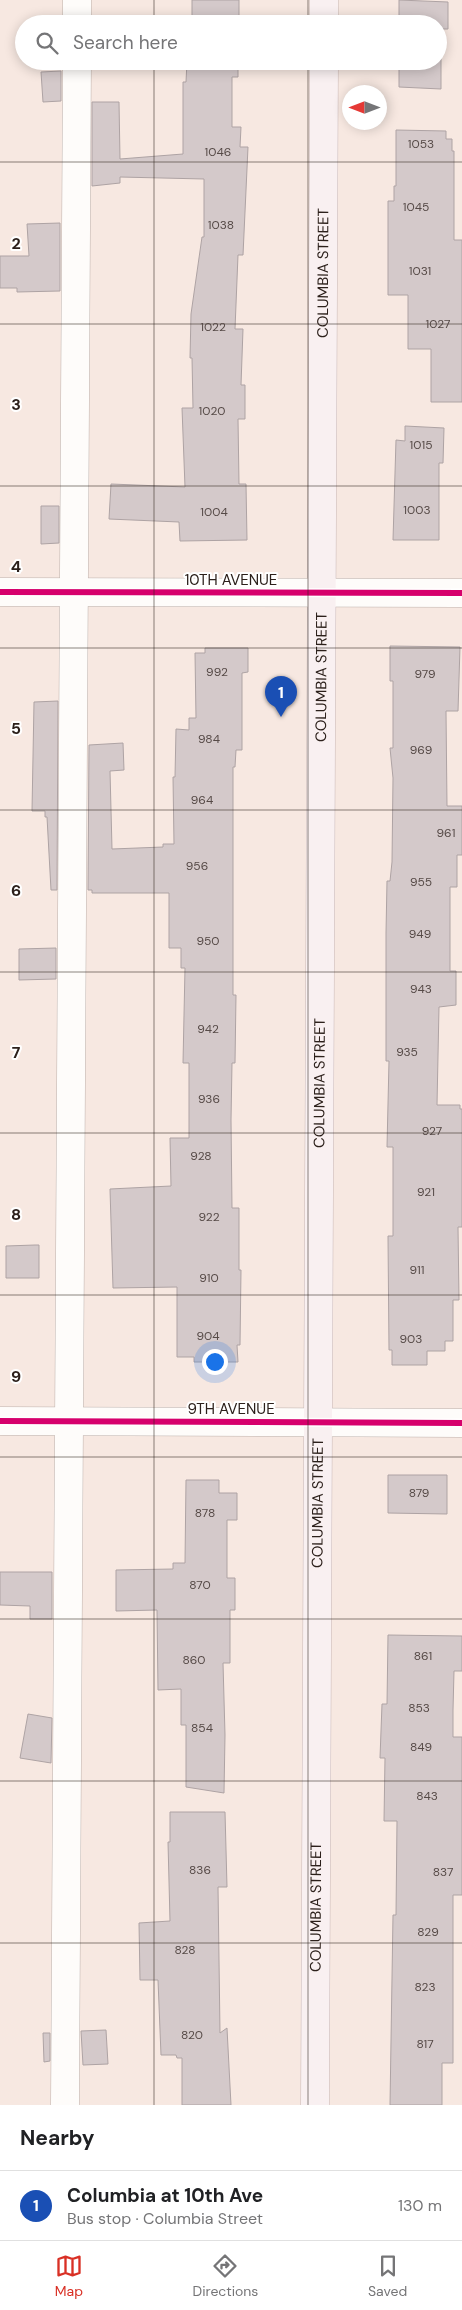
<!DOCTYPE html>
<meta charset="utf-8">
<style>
body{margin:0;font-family:"DM Sans",sans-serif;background:#f6f6f6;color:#202124}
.compass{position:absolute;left:342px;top:85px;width:45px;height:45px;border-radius:50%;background:#fff;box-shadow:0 2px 12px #0003;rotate:270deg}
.you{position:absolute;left:214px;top:1361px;width:18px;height:18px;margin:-12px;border:4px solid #fff;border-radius:50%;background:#1a73e8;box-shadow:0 0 0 8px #1a73e833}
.badge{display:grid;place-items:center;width:32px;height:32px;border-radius:50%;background:#d93025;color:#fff;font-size:16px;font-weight:700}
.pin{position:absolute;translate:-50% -41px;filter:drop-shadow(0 1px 2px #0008)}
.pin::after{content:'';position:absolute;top:26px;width:18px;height:15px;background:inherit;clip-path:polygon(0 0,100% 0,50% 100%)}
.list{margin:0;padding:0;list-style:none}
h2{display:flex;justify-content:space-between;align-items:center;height:65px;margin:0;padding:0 20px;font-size:21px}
h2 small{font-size:16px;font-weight:400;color:#757577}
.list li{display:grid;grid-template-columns:32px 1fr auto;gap:15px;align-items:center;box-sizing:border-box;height:70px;padding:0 20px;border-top:1px solid #e0e0e0}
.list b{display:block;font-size:19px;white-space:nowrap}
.list p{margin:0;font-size:16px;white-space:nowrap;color:#757577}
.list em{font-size:16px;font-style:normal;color:#757577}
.icon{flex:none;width:28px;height:28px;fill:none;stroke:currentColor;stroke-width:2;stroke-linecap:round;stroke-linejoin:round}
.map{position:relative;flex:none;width:462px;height:2105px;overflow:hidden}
.search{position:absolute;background:#fff;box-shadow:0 2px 12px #0003;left:15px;right:15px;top:15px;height:55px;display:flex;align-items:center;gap:12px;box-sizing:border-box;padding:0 18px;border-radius:28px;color:#757577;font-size:19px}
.sheet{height:135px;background:#fff}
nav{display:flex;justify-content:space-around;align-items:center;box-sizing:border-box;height:70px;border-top:1px solid #e0e0e0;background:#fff;font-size:14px;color:#757577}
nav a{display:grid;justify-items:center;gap:2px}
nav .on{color:#d93025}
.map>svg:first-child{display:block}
.building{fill:#d4c9ca;stroke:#aea3a4}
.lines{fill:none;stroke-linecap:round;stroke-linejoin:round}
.minor-casing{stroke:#bdb1ac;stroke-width:29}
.major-casing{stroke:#c8b7b6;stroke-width:29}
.minor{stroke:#fefcfa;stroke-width:28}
.major{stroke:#f9f0f1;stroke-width:28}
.cycleway-casing{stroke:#fff;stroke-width:9}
.cycleway{stroke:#d6006c;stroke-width:6}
.grid{fill:none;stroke:#2c201b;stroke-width:1;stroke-opacity:0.55}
.labels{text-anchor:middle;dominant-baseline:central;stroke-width:4;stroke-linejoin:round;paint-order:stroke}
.number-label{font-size:12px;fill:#564a47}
.street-label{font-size:15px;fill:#2c201b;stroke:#fff}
.grid-label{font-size:16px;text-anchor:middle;font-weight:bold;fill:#2c201b;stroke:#fff;stroke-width:4;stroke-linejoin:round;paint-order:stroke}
</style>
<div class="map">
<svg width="462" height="2105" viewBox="0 0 462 2105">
<rect width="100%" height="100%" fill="#f7e8e1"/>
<!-- building -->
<g class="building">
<rect x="192" y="0" width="47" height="24"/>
<polygon points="399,0 448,2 448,29 441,29 441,89 399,87 399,61 438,61 438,24 399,24"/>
<polygon points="187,61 238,61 238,77 232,77 232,127 241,127 240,147 248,147 243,255 238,255 235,329 243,329 241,385 245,385 245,419 238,419 239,484 246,484 247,540 180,541 179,522 109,519 111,484 185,487 182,408 193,408 192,358 190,358 191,314 202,237 204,237 204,179 120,177 120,183 92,186 92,102 119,102 120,159 183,154 183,82 186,82"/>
<polygon points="61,71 61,101 43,102 41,72"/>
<polygon points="396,130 446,131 446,139 452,139 452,151 454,151 454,240 462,240 462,402 431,402 431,349 408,349 408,295 388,295 388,201 394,201 394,186 396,186"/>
<polygon points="60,223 60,291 17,292 17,288 0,288 0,256 29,256 27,224"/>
<polygon points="405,426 444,428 443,463 439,463 439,540 393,540 396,440 405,441"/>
<polygon points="41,506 59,506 59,543 41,544"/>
<polygon points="390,646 460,647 458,711 446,711 447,806 462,806 462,855 457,855 457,887 450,887 450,971 456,971 456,1005 439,1007 437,1105 460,1105 460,1109 462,1109 462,1227 458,1227 459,1300 453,1300 453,1341 445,1341 445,1351 427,1351 427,1365 392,1365 392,1350 389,1350 388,1236 393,1236 393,1147 387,1147 389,1061 386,1061 386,933 387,881 390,881 392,862 393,778 390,748 393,748 393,681 390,681"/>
<polygon points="205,648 248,648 248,672 242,673 242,750 236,750 235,767 233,767 233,995 236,995 235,1063 232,1063 231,1120 232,1208 239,1208 239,1270 241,1270 240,1345 237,1345 238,1362 194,1362 194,1357 177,1357 177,1287 113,1288 110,1189 171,1186 170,1138 189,1138 189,1063 183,1063 185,968 181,968 181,948 169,948 169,893 92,893 92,890 88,890 89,745 123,743 124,770 110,771 112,849 163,847 163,844 174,844 173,777 175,777 176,729 189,730 189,718 196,718 195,653 205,653"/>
<polygon points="58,701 57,890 51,890 47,817 45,817 45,811 32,811 34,702"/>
<polygon points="56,948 56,979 19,980 19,949"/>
<polygon points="35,1245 39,1245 39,1278 6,1278 6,1246"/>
<polygon points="388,1475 447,1475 447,1514 388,1513"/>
<polygon points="186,1480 219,1480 219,1493 237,1493 237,1520 227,1520 227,1578 235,1578 235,1610 230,1610 230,1663 223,1663 225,1735 224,1793 186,1787 186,1725 181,1725 181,1689 158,1690 157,1610 116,1611 116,1570 173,1569 173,1563 185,1563"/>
<polygon points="0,1572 52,1572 52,1619 30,1619 30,1606 0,1605"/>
<polygon points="388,1635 462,1636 462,1671 454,1671 453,1710 453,1737 462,1737 462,1895 453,1895 453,2063 442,2063 442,2105 390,2105 393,1915 396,1915 397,1821 384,1821 385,1758 380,1758 382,1704 387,1704"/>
<polygon points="28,1714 52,1718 51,1763 20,1758"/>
<polygon points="170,1812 225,1812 227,1887 218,1887 220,2033 227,2028 231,2105 182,2105 182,2058 177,2058 176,2055 161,2055 158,1980 140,1980 139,1923 170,1921 168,1842 170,1842"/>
<polygon points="106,2030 108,2064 83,2065 81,2031"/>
<polygon points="43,2033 50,2033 50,2061 44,2062"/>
</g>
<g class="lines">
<!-- minor casing -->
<g class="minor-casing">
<g id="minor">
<polyline points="77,24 77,0"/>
<polyline points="0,592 462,593"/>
<polyline points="0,1421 462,1423"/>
<polyline points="65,2105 77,61"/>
</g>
</g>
<!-- major casing -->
<g class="major-casing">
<g id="major">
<polyline points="324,24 324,0"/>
<path id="s1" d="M 315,2105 L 324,61"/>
</g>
</g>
<!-- minor -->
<use href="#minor" class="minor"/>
<!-- major -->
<use href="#major" class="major"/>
<!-- cycleway casing -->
<g class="cycleway-casing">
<g id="cycleway">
<polyline points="0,592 462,593"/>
<polyline points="0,1421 462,1423"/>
</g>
</g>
<!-- cycleway -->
<use href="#cycleway" class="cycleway"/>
</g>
<!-- grid -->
<path class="grid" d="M 154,0 L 154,24M 308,0 L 308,24M 154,61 L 154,2105M 308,61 L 308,2105M 0,162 L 462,162M 0,324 L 462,324M 0,486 L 462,486M 0,648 L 462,648M 0,810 L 462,810M 0,972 L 462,972M 0,1133 L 462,1133M 0,1295 L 462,1295M 0,1457 L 462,1457M 0,1619 L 462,1619M 0,1781 L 462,1781M 0,1943 L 462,1943"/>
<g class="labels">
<!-- number labels -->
<g class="number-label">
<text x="421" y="144">1053</text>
<text x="218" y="152">1046</text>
<text x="416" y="207">1045</text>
<text x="221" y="225">1038</text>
<text x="420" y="271">1031</text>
<text x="438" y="324">1027</text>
<text x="213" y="327">1022</text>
<text x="212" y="411">1020</text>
<text x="421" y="445">1015</text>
<text x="417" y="510">1003</text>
<text x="214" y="512">1004</text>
<text x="217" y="672">992</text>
<text x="425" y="674">979</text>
<text x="209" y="739">984</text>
<text x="421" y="750">969</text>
<text x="202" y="800">964</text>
<text x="446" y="833">961</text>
<text x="197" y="866">956</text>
<text x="421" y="882">955</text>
<text x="420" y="934">949</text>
<text x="208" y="941">950</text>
<text x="421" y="989">943</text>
<text x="208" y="1029">942</text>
<text x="407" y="1052">935</text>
<text x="209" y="1099">936</text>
<text x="432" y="1131">927</text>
<text x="201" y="1156">928</text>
<text x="426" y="1192">921</text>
<text x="209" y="1217">922</text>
<text x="417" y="1270">911</text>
<text x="209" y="1278">910</text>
<text x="208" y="1336">904</text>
<text x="411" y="1339">903</text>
<text x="419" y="1493">879</text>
<text x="205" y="1513">878</text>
<text x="200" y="1585">870</text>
<text x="423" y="1656">861</text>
<text x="194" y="1660">860</text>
<text x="419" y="1708">853</text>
<text x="202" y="1728">854</text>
<text x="421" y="1747">849</text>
<text x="427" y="1796">843</text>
<text x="200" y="1870">836</text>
<text x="443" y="1872">837</text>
<text x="428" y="1932">829</text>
<text x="185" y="1950">828</text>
<text x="425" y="1987">823</text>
<text x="192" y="2035">820</text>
<text x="425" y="2044">817</text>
</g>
<!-- street labels -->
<g class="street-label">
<text stroke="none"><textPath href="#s1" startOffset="1832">COLUMBIA STREET</textPath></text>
<text x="231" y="580">10TH AVENUE</text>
<text stroke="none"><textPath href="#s1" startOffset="1428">COLUMBIA STREET</textPath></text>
<text stroke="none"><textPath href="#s1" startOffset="1022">COLUMBIA STREET</textPath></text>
<text x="231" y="1409">9TH AVENUE</text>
<text stroke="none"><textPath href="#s1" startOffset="602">COLUMBIA STREET</textPath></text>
<text stroke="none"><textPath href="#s1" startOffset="198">COLUMBIA STREET</textPath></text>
</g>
</g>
<g class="grid-label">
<text x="16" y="249">2</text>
<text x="16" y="410">3</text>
<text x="16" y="572">4</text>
<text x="16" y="734">5</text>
<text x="16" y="896">6</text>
<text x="16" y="1058">7</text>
<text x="16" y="1220">8</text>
<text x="16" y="1382">9</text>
</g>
</svg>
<svg class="compass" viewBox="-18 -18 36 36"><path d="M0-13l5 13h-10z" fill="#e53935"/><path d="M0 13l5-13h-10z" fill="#757577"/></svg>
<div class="you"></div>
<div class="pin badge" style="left:281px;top:717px;background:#1a4fb4">1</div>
<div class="search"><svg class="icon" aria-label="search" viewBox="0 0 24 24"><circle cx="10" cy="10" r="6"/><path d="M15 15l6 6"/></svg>Search here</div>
</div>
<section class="sheet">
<h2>Nearby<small></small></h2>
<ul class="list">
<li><span class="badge" style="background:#1a4fb4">1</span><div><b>Columbia at 10th Ave</b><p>Bus stop · Columbia Street</p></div><em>130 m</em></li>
</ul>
</section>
<nav>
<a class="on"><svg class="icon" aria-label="map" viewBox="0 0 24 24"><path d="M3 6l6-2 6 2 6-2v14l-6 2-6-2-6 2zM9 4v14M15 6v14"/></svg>Map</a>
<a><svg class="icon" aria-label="directions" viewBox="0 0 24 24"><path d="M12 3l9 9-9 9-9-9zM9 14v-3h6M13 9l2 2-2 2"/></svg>Directions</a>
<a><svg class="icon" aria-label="saved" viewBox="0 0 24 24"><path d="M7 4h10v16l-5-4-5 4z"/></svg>Saved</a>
</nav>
